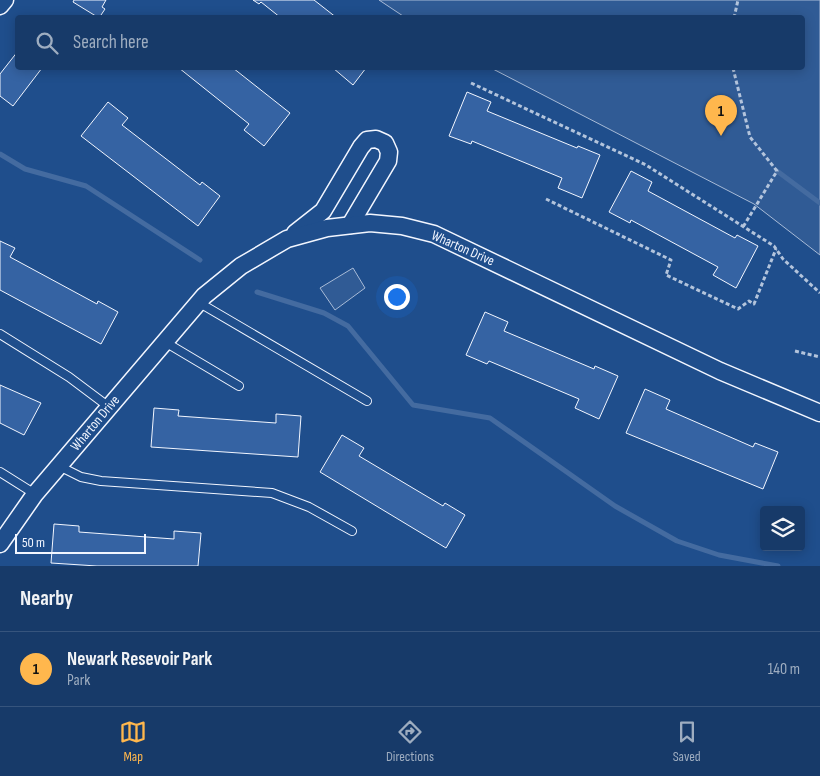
<!DOCTYPE html>
<style>
body{margin:0;font-family:"Sofia Sans Condensed",sans-serif;background:#20416f;color:#f1f3f6}
.controls{position:absolute;right:15px;bottom:15px;display:grid;overflow:hidden;border-radius:5px;box-shadow:0 2px 12px #0003}
.controls button{width:45px;height:45px;display:grid;place-items:center;padding:0;border:0;border-bottom:1px solid #36547d;background:#173a69;color:#f1f3f6;font:25px sans-serif}
.scale{position:absolute;left:15px;bottom:12px;width:131px;box-sizing:border-box;padding-left:5px;border:2px solid #f2f6ff;border-top:0;font-size:14px;line-height:18px;white-space:nowrap;color:#f2f6ff;-webkit-text-stroke:4px #1f4e8c;paint-order:stroke}
.you{position:absolute;left:396px;top:296px;width:18px;height:18px;margin:-12px;border:4px solid #fff;border-radius:50%;background:#1a73e8;box-shadow:0 0 0 8px #1a73e833}
.badge{display:grid;place-items:center;width:32px;height:32px;border-radius:50%;background:#ffb74d;color:#111;font-size:16px;font-weight:700}
.pin{position:absolute;translate:-50% -41px;filter:drop-shadow(0 1px 2px #0008)}
.pin::after{content:'';position:absolute;top:26px;width:18px;height:15px;background:inherit;clip-path:polygon(0 0,100% 0,50% 100%)}
.list{margin:0;padding:0;list-style:none}
h2{display:flex;justify-content:space-between;align-items:center;height:65px;margin:0;padding:0 20px;font-size:21px}
h2 small{font-size:16px;font-weight:400;color:#9eadc0}
.list li{display:grid;grid-template-columns:32px 1fr auto;gap:15px;align-items:center;box-sizing:border-box;height:75px;padding:0 20px;border-top:1px solid #36547d}
.list b{display:block;font-size:19px;white-space:nowrap}
.list p{margin:0;font-size:16px;white-space:nowrap;color:#9eadc0}
.list em{font-size:16px;font-style:normal;color:#9eadc0}
.icon{flex:none;width:28px;height:28px;fill:none;stroke:currentColor;stroke-width:2;stroke-linecap:round;stroke-linejoin:round}
.map{position:relative;flex:none;width:820px;height:566px;overflow:hidden}
.search{position:absolute;background:#173a69;box-shadow:0 2px 12px #0003;left:15px;right:15px;top:15px;height:55px;display:flex;align-items:center;gap:12px;box-sizing:border-box;padding:0 18px;border-radius:5px;color:#9eadc0;font-size:19px}
.sheet{height:140px;background:#173a69}
nav{display:flex;justify-content:space-around;align-items:center;box-sizing:border-box;height:70px;border-top:1px solid #36547d;background:#173a69;font-size:14px;color:#9eadc0}
nav a{display:grid;justify-items:center;gap:2px}
nav .on{color:#ffb74d}
.map>svg:first-child{display:block}
.built{fill:#305b95;stroke:#a8bbd7}
.lines{fill:none;stroke-linecap:round;stroke-linejoin:round}
.stream{stroke:#446ba0;stroke-width:5}
.building{fill:#3563a3;stroke:#f2f6ff}
.lane-casing{stroke:#f2f6ff;stroke-width:10}
.street-casing{stroke:#f2f6ff;stroke-width:19}
.path{stroke:#b3c4dc;stroke-width:3;stroke-dasharray:4 2.5;stroke-linecap:butt}
.lane{stroke:#1f4e8c;stroke-width:8}
.street{stroke:#1f4e8c;stroke-width:16}
.labels{text-anchor:middle;dominant-baseline:central;stroke-width:4;stroke-linejoin:round;paint-order:stroke}
.street-label{font-size:14px;fill:#f2f6ff;stroke:#1f4e8c}
</style>
<div class="map">
<svg width="820" height="566" viewBox="0 0 820 566">
<rect width="100%" height="100%" fill="#1f4e8c"/>
<!-- built -->
<g class="built">
<polygon points="379,0 820,0 820,255 754,204 491,68 802,68 802,18 406,18"/>
<polygon points="353,268 365,288 335,310 320,288"/>
</g>
<g class="lines">
<!-- stream -->
<g class="stream">
<polyline points="0,154 25,169 86,186 200,260"/>
<polyline points="777,171 820,203"/>
<polyline points="257,292 324,313 348,326 413,405 490,418 615,506 677,541 719,555 778,566"/>
</g>
</g>
<!-- building -->
<g class="building">
<polygon points="74,0 106,0 102,7 105,9 99,18 73,2"/>
<polygon points="253,0 314,0 337,18 281,18 261,2 259,4"/>
<polygon points="18,51 18,68 46,68 44,70 42,68 13,106 0,96 0,74"/>
<polygon points="179,68 233,68 290,113 264,146 244,130 249,124"/>
<polygon points="333,68 366,68 353,85"/>
<polygon points="467,92 491,102 487,111 577,148 578,146 600,155 582,198 558,188 562,178 472,141 471,144 449,136"/>
<polygon points="108,102 128,118 122,125 200,185 202,182 220,196 198,226 81,136"/>
<polygon points="631,171 652,182 648,191 735,238 737,235 758,246 736,288 713,275 718,267 631,220 630,223 609,212"/>
<polygon points="0,241 15,248 10,257 97,304 98,301 118,312 101,344 0,290"/>
<polygon points="485,312 508,322 504,331 594,369 595,366 618,376 599,419 575,408 579,399 489,361 487,364 466,355"/>
<polygon points="0,385 41,403 24,435 0,423"/>
<polygon points="645,389 670,400 666,409 753,447 755,443 778,452 763,489 626,433"/>
<polygon points="154,408 179,410 178,416 276,423 276,414 301,416 298,457 151,447"/>
<polygon points="342,435 364,448 359,456 443,506 445,503 465,515 446,548 320,472"/>
<polygon points="54,524 79,526 79,532 174,539 174,531 201,533 198,566 97,566 51,563"/>
</g>
<g class="lines">
<!-- lane casing -->
<g class="lane-casing">
<g id="lane">
<polyline points="198,302 367,401"/>
<polyline points="0,334 69,377 109,407"/>
<polyline points="165,342 239,386"/>
<polyline points="59,466 81,477 101,481 272,493 309,507 352,531"/>
<polyline points="0,472 35,494"/>
</g>
</g>
<!-- street casing -->
<g class="street-casing">
<g id="street">
<polyline points="0,6 5,0"/>
<polyline points="295,233 323,211 361,147 367,140 376,139 385,143 389,152 388,161 350,225"/>
<polyline points="0,544 35,494 204,296 241,266 287,239 327,228 370,223 402,226 434,234 720,371 820,413"/>
</g>
</g>
<!-- path -->
<g class="path">
<polyline points="734,18 738,0"/>
<polyline points="733,68 750,137 777,171 743,227"/>
<polyline points="471,83 646,165 774,246 783,259 820,293"/>
<polyline points="546,199 671,260 666,275 738,309 749,301 754,304 776,249"/>
<polyline points="795,351 820,357"/>
</g>
<!-- lane -->
<use href="#lane" class="lane"/>
<!-- street -->
<use href="#street" class="street"/>
</g>
<g class="labels">
<!-- street labels -->
<g class="street-label">
<text transform="translate(463 248) rotate(24)">Wharton Drive</text>
<text transform="translate(95 423) rotate(-50)">Wharton Drive</text>
</g>
</g>
</svg>
<div class="controls">
<button><svg class="icon" aria-label="layers" viewBox="0 0 24 24"><path d="M12 4l9 5-9 5-9-5zM3 14l9 5 9-5"/></svg></button>
</div>
<div class="scale">50 m</div>
<div class="you"></div>
<div class="pin badge" style="left:721px;top:136px">1</div>
<div class="search"><svg class="icon" aria-label="search" viewBox="0 0 24 24"><circle cx="10" cy="10" r="6"/><path d="M15 15l6 6"/></svg>Search here</div>
</div>
<section class="sheet">
<h2>Nearby<small></small></h2>
<ul class="list">
<li><span class="badge">1</span><div><b>Newark Resevoir Park</b><p>Park</p></div><em>140 m</em></li>
</ul>
</section>
<nav>
<a class="on"><svg class="icon" aria-label="map" viewBox="0 0 24 24"><path d="M3 6l6-2 6 2 6-2v14l-6 2-6-2-6 2zM9 4v14M15 6v14"/></svg>Map</a>
<a><svg class="icon" aria-label="directions" viewBox="0 0 24 24"><path d="M12 3l9 9-9 9-9-9zM9 14v-3h6M13 9l2 2-2 2"/></svg>Directions</a>
<a><svg class="icon" aria-label="saved" viewBox="0 0 24 24"><path d="M7 4h10v16l-5-4-5 4z"/></svg>Saved</a>
</nav>
